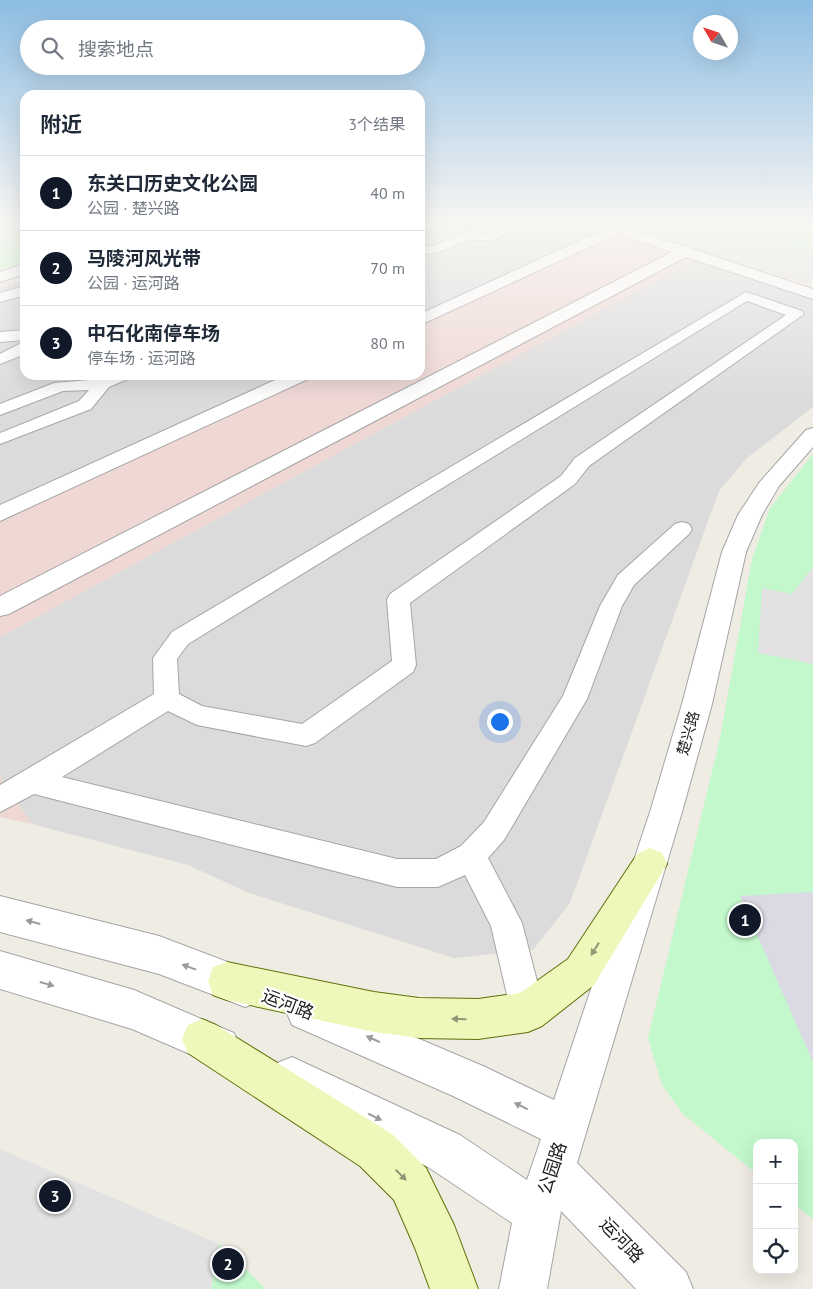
<!DOCTYPE html>
<html lang="zh">
<meta charset="utf-8">
<style>
body{margin:0;font-family:"PT Sans","Noto Sans SC",sans-serif;background:#f6f6f7;color:#1f2937}
.controls{position:absolute;right:15px;bottom:15px;display:grid;overflow:hidden;border-radius:10px;box-shadow:0 5px 20px #0002}
.controls button{width:45px;height:45px;display:grid;place-items:center;padding:0;border:0;border-bottom:1px solid #e0e1e3;background:#fff;color:#1f2937;font:25px sans-serif}
.compass{position:absolute;left:693px;top:15px;width:45px;height:45px;border-radius:50%;background:#fff;box-shadow:0 5px 20px #0002;rotate:309deg}
.you{position:absolute;left:499px;top:721px;width:18px;height:18px;margin:-12px;border:4px solid #fff;border-radius:50%;background:#1a73e8;box-shadow:0 0 0 8px #1a73e833}
.badge{display:grid;place-items:center;width:32px;height:32px;border-radius:50%;background:#111827;color:#fff;font-size:16px;font-weight:700}
.pin{position:absolute;translate:-50% -50%;border:2px solid #fff;box-shadow:0 1px 5px #0006}
.list{margin:0;padding:0;list-style:none}
h2{display:flex;justify-content:space-between;align-items:center;height:65px;margin:0;padding:0 20px;font-size:21px}
h2 small{font-size:16px;font-weight:400;color:#747a83}
.list li{display:grid;grid-template-columns:32px 1fr auto;gap:15px;align-items:center;box-sizing:border-box;height:75px;padding:0 20px;border-top:1px solid #e0e1e3}
.list b{display:block;font-size:19px;white-space:nowrap}
.list p{margin:0;font-size:16px;white-space:nowrap;color:#747a83}
.list em{font-size:16px;font-style:normal;color:#747a83}
.icon{flex:none;width:28px;height:28px;fill:none;stroke:currentColor;stroke-width:2;stroke-linecap:round;stroke-linejoin:round}
.map{position:relative;flex:none;width:813px;height:1289px;overflow:hidden}
.search{position:absolute;background:#fff;box-shadow:0 5px 20px #0002;left:20px;top:20px;width:405px;height:55px;display:flex;align-items:center;gap:12px;box-sizing:border-box;padding:0 18px;border-radius:28px;color:#747a83;font-size:19px}
.panel{position:absolute;background:#fff;box-shadow:0 5px 20px #0002;left:20px;top:90px;width:405px;height:290px;border-radius:15px}
.map>svg:first-child{display:block}
.residential{fill:#dcdbdb}
.commercial{fill:#efd7d4}
.park{fill:#c2f8cb}
.parking{fill:#e2e2e2}
.plaza{fill:#dad9e4}
.lines{fill:none;stroke-linecap:round;stroke-linejoin:round}
.service-casing{stroke:#a5a5a5;stroke-width:2}
.minor-casing{stroke:#a5a5a5;stroke-width:2}
.tertiary-casing{stroke:#a5a5a5;stroke-width:2}
.secondary-casing{stroke:#5d7208;stroke-width:2}
.service{fill:#fff;fill-rule:evenodd}
.minor{fill:#fff;fill-rule:evenodd}
.tertiary{fill:#fff;fill-rule:evenodd}
.secondary{fill:#eff7ba;fill-rule:evenodd}
.oneway{fill:#9a9a9a}
.oneway2{fill:#919574}
.labels{text-anchor:middle;dominant-baseline:central;stroke-width:4.5;stroke-linejoin:round;paint-order:stroke}
.street-label{font-size:15px;fill:#1e1e1e;stroke:#fff}
.near-street-label{font-size:18px;fill:#1e1e1e;stroke:#fff}
</style>
<div class="map">
<svg width="813" height="1289" viewBox="0 0 813 1289">
<rect width="100%" height="100%" fill="#efece4"/>
<!-- residential -->
<g class="residential">
<polygon points="420,224 590,224 606,229 420,314"/>
<polygon points="695,259 813,298 813,407 747,458 719,491 570,903 533,950 454,958 249,893 188,865 32,824 0,777 0,637"/>
<polygon points="25,280 25,375 288,375 0,506 0,288"/>
</g>
<!-- commercial -->
<g class="commercial">
<polygon points="606,229 695,259 0,637 0,507 288,375 420,375 420,314"/>
<polygon points="0,777 32,824 0,817"/>
</g>
<!-- park -->
<g class="park">
<polygon points="0,224 25,224 25,263 0,271"/>
<polygon points="716,224 813,224 813,253"/>
<polygon points="813,454 813,1219 794,1204 794,1143 757,1143 757,1174 683,1114 662,1085 648,1038 720,738 752,559 770,508"/>
<polygon points="219,1244 261,1284 265,1289 211,1289"/>
</g>
<!-- parking -->
<g class="parking">
<polygon points="619,224 716,224 813,253 813,260 810,261 813,263 813,280 807,284"/>
<polygon points="813,567 813,664 758,653 762,588 792,594"/>
<polygon points="0,1149 219,1244 211,1289 0,1289"/>
</g>
<!-- plaza -->
<polygon class="plaza" points="813,892 813,1062 740,896"/>
<g class="lines">
<!-- service casing -->
<g class="service-casing">
<g id="service">
<polygon points="509,224 526,224 494,240 469,240 439,252 420,255 420,247 432,246 467,232 488,233"/>
<polygon points="25,286 25,295 0,302 0,293"/>
<path d="M 746,292 L 802,311 L 804,314 L 589,466 L 575,484 L 410,603 L 416,665 L 413,672 L 315,743 L 306,746 L 197,725 L 168,711 L 62,777 L 397,859 L 436,859 L 461,846 L 484,822 L 563,696 L 600,606 L 618,575 L 675,524 L 682,522 L 689,524 L 692,529 L 689,534 L 634,585 L 622,606 L 587,699 L 504,840 L 488,858 L 522,923 L 545,1012 L 540,1024 L 528,1029 L 516,1024 L 511,1012 L 491,926 L 465,875 L 438,887 L 397,887 L 34,794 L 0,812 L 0,785 L 154,694 L 153,658 L 172,632 ZM 747,301 L 786,315 L 575,458 L 561,476 L 390,594 L 387,600 L 392,661 L 302,724 L 202,706 L 179,694 L 177,659 L 188,644 Z"/>
<polygon points="25,330 25,340 0,342 0,332"/>
<polygon points="25,341 25,354 0,364 0,354"/>
<polygon points="110,375 132,375 130,378 109,387 91,409 0,444 0,433 79,401 89,390 63,391 0,415 0,404 54,383 100,379"/>
</g>
</g>
<!-- minor casing -->
<g class="minor-casing">
<g id="minor">
<polygon points="595,224 617,224 813,289 813,299 686,257 9,614 0,616 0,596 672,252 618,234 420,325 420,314 605,229"/>
<polygon points="25,264 25,274 0,282 0,272"/>
<polygon points="286,375 310,375 308,379 0,521 0,505"/>
</g>
</g>
<!-- tertiary casing -->
<g class="tertiary-casing">
<g id="tertiary">
<polygon points="813,428 813,447 779,486 762,515 746,552 712,704 682,812 577,1163 686,1272 693,1289 636,1289 561,1211 547,1289 499,1289 512,1223 428,1167 277,1093 271,1078 277,1063 292,1057 460,1135 527,1180 541,1139 453,1096 292,1025 286,1011 292,997 306,991 483,1066 554,1100 650,812 682,704 722,552 738,515 759,483 806,430"/>
<polygon points="0,896 159,936 259,974 264,988 259,1002 245,1007 159,974 0,932"/>
<polygon points="0,951 134,990 234,1033 240,1047 234,1061 220,1067 132,1029 0,989"/>
</g>
</g>
<!-- secondary casing -->
<g class="secondary-casing">
<g id="secondary">
<polygon points="650,848 662,853 667,864 594,985 542,1026 528,1032 478,1039 419,1038 374,1032 227,1000 213,995 208,981 213,967 227,962 374,992 419,998 478,999 520,993 568,959 638,853"/>
<polygon points="202,1019 216,1025 392,1134 426,1168 454,1225 478,1289 430,1289 415,1248 394,1200 360,1166 188,1053 182,1039 188,1025"/>
</g>
</g>
<!-- service -->
<use href="#service" class="service"/>
<!-- minor -->
<use href="#minor" class="minor"/>
<!-- tertiary -->
<use href="#tertiary" class="tertiary"/>
<!-- secondary -->
<use href="#secondary" class="secondary"/>
</g>
<!-- one-way arrows -->
<defs><path id="oneway-solid" d="M-6-.8H1V-3.2L6.5 0L1 3.2V.8H-6Z" transform="scale(1.25)"/></defs>
<g class="oneway">
<use href="#oneway-solid" transform="translate(33 922) rotate(-165)"/>
<use href="#oneway-solid" transform="translate(189 967) rotate(-160)"/>
<use href="#oneway-solid" transform="translate(47 984) rotate(16)"/>
<use href="#oneway-solid" transform="translate(373 1039) rotate(-156)"/>
<use href="#oneway-solid" transform="translate(521 1106) rotate(-154)"/>
<use href="#oneway-solid" transform="translate(375 1117) rotate(26)"/>
</g>
<g class="oneway2">
<use href="#oneway-solid" transform="translate(595 949) rotate(122)"/>
<use href="#oneway-solid" transform="translate(459 1019) rotate(-179)"/>
<use href="#oneway-solid" transform="translate(401 1175) rotate(45)"/>
</g>
<!-- sky -->
<linearGradient id="sky" x2="0" y2="1"><stop stop-color="#8dbde3"/><stop offset="0.55" stop-color="#f8f6f3"/><stop offset="1" stop-color="#f8f6f3" stop-opacity="0"/></linearGradient>
<rect width="813" height="405" fill="url(#sky)"/>
<g class="labels">
<!-- street labels -->
<g class="street-label">
<text transform="translate(688 733) rotate(-74)">楚兴路</text>
</g>
<!-- near-street labels -->
<g class="near-street-label">
<text transform="translate(288 1004) rotate(21)">运河路</text>
<text transform="translate(552 1168) rotate(-72)">公园路</text>
<text transform="translate(622 1240) rotate(46)">运河路</text>
</g>
</g>
</svg>
<div class="controls">
<button>+</button>
<button>−</button>
<button><svg class="icon" aria-label="locate" viewBox="0 0 24 24"><circle cx="12" cy="12" r="6"/><path d="M12 2v4M12 18v4M2 12h4M18 12h4"/></svg></button>
</div>
<svg class="compass" viewBox="-18 -18 36 36"><path d="M0-13l5 13h-10z" fill="#e53935"/><path d="M0 13l5-13h-10z" fill="#747a83"/></svg>
<div class="you"></div>
<div class="pin badge" style="left:745px;top:920px">1</div>
<div class="pin badge" style="left:228px;top:1264px">2</div>
<div class="pin badge" style="left:55px;top:1196px">3</div>
<div class="search"><svg class="icon" aria-label="search" viewBox="0 0 24 24"><circle cx="10" cy="10" r="6"/><path d="M15 15l6 6"/></svg>搜索地点</div>
<section class="panel">
<h2>附近<small>3个结果</small></h2>
<ul class="list">
<li><span class="badge">1</span><div><b>东关口历史文化公园</b><p>公园 · 楚兴路</p></div><em>40 m</em></li>
<li><span class="badge">2</span><div><b>马陵河风光带</b><p>公园 · 运河路</p></div><em>70 m</em></li>
<li><span class="badge">3</span><div><b>中石化南停车场</b><p>停车场 · 运河路</p></div><em>80 m</em></li>
</ul>
</section>
</div>
